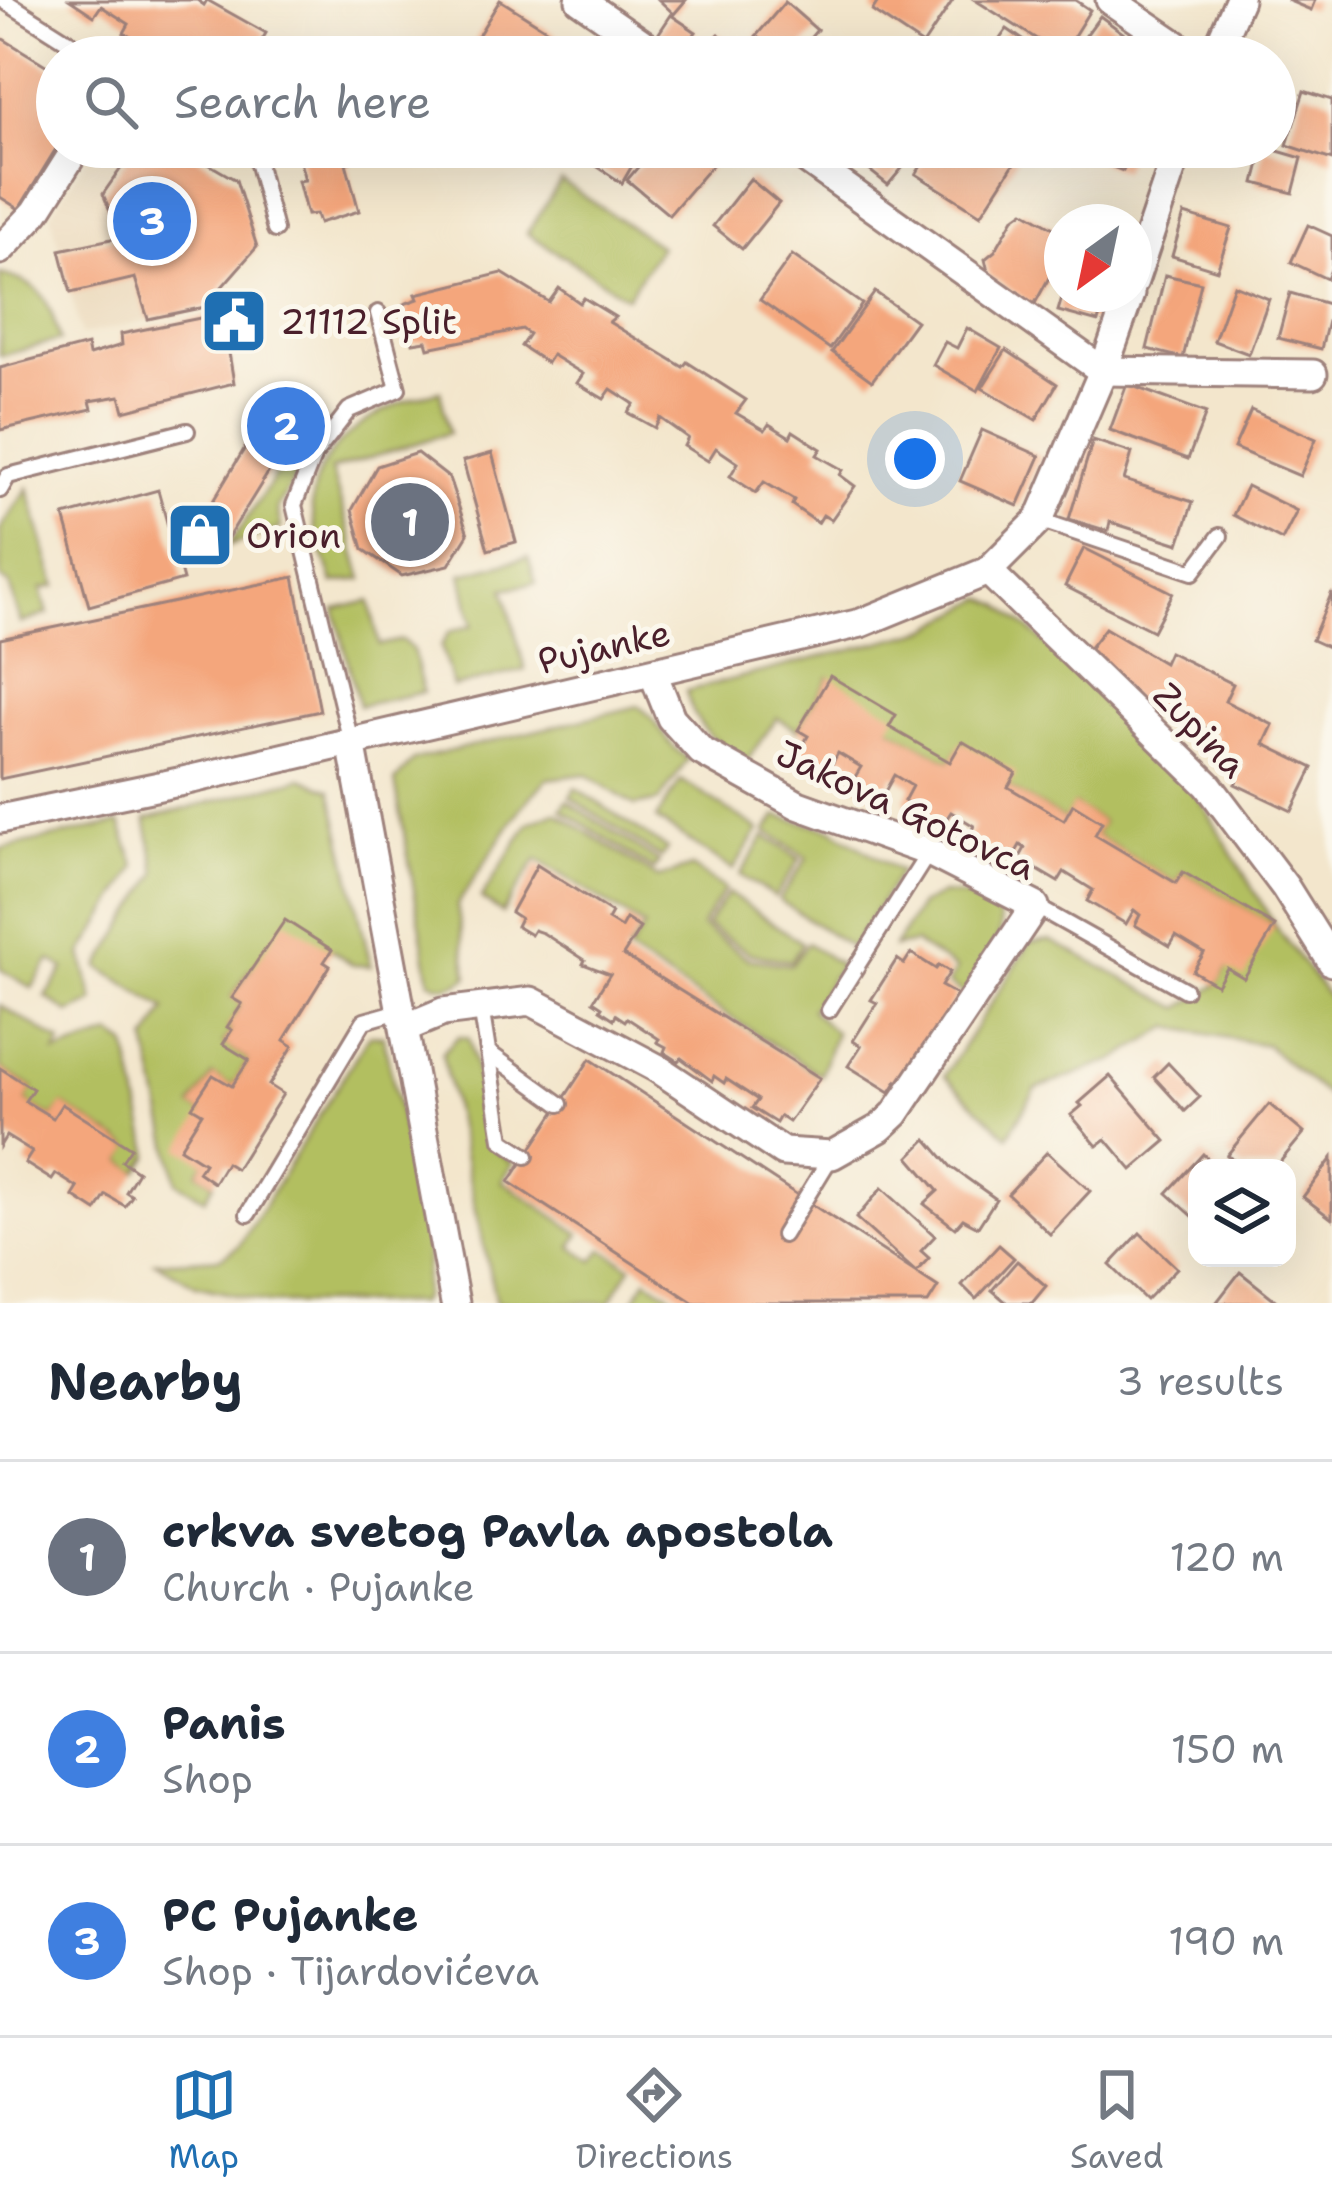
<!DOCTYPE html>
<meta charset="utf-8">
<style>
body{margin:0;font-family:"Shantell Sans",sans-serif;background:#f2f2f3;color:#1f2937}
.controls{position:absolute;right:36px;bottom:36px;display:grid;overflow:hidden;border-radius:24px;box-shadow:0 12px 48px #0002}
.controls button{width:108px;height:108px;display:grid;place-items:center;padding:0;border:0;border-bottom:3px solid #e0e1e3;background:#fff;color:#1f2937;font:60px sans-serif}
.compass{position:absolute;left:1044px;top:204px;width:108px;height:108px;border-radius:50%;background:#fff;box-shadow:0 12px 48px #0002;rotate:213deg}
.you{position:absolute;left:915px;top:459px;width:42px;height:42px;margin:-30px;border:9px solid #fff;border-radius:50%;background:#1a73e8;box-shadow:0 0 0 18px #1a73e833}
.badge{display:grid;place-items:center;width:78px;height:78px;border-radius:50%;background:#1f6fb2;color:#fff;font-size:39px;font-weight:700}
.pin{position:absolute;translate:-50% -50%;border:6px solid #fff;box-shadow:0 3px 12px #0006}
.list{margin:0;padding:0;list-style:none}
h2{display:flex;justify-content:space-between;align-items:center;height:156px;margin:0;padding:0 48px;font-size:51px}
h2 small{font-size:39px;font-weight:400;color:#747a83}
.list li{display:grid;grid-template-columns:78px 1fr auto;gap:36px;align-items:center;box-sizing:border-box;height:192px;padding:0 48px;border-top:3px solid #e0e1e3}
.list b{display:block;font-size:45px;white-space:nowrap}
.list p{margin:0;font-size:39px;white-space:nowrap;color:#747a83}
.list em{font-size:39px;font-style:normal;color:#747a83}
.icon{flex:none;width:66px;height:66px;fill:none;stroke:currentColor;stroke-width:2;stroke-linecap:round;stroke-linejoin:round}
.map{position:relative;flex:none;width:1332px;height:1303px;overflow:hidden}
.search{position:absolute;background:#fff;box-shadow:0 12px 48px #0002;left:36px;right:36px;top:36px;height:132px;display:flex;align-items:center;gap:30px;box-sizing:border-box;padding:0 42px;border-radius:66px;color:#747a83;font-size:45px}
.sheet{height:732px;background:#fff}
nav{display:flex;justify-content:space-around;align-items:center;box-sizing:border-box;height:168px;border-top:3px solid #e0e1e3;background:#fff;font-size:33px;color:#747a83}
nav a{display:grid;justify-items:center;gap:6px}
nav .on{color:#1f6fb2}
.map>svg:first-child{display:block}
.built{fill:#ebd8ba}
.green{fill:#b2bf61;stroke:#7e6f46;stroke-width:3}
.building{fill:#f4a67c}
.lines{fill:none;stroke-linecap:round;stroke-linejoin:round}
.lane-casing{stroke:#9e827c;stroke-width:20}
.street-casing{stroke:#9e827c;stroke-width:33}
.lane{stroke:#fff;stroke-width:14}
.street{stroke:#fff;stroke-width:27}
.labels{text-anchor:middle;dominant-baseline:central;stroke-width:10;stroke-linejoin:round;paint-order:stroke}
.poi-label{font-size:36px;fill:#4a1f2b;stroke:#fbf7ec;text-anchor:start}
.street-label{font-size:36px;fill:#4a1f2b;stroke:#fbf7ec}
</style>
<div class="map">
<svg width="1332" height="1303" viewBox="0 0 1332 1303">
<rect width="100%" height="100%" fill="#fbf7ec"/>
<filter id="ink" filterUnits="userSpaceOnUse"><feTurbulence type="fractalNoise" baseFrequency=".00833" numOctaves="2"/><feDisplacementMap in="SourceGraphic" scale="24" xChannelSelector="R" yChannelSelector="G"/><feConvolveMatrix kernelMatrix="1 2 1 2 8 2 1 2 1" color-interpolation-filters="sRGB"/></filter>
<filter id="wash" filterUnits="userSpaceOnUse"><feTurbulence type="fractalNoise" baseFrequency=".004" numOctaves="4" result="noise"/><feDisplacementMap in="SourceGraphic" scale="48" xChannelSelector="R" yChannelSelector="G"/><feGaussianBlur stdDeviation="2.7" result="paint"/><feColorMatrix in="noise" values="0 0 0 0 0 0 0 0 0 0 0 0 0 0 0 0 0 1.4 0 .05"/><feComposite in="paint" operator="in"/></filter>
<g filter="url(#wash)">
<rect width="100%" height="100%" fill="#f3e6cc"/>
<!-- built -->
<polygon class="built" points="94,147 183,147 236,180 257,247 221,288 224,303 81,335 51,214"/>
<!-- green -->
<g class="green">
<polygon points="561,181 660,246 627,297 527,233"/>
<path d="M 0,274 C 46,285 47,299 60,340 L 0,356 Z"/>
<path d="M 440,391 L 449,433 L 331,470 L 363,579 L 333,583 C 327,561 313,534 312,510 C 310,444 382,404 440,391 Z"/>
<polygon points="295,445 302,466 277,508 281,528 229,546"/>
<polygon points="28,488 56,586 41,589 48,614 21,623 9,584 0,578 0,530"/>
<polygon points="528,557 536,583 504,589 525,670 453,687 441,646 449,632 473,625 462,574"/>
<path d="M 984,598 L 1001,605 L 1094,685 L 1195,791 L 1275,926 L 1332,1002 L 1332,1100 L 1266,1045 L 1170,1027 L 1115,1060 L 1036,1089 L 1008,1136 L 944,1076 L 1030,943 L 1050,940 L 1180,1008 L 1216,985 L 1227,968 L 1274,926 L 1183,872 L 1176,883 L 1095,835 L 1102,822 L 1074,805 L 1064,820 L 1008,787 L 963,742 L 950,762 L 889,727 L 829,677 L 798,730 L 777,718 L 746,762 C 715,742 694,728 686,691 L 927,630 Z"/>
<polygon points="370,601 379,645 402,640 413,650 423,692 359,706 335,609"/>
<path d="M 638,706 C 660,720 662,742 688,759 L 659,801 L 635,806 L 586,774 L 547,779 L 520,809 L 457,905 L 468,977 C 456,986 443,989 430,981 L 395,782 L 413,760 Z"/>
<polygon points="302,778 331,790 371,966 353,965 332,950 250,969 232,997 242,1004 228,1027 232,1030 223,1043 249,1060 232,1086 212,1075 192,1106 202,1113 204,1163 198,1172 214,1183 205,1199 177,1182 147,1041 166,1009 99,967 157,873 146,819"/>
<polygon points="681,780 759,830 733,870 656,819"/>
<polygon points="576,788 667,849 661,858 570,797"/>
<polygon points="567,801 659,862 653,870 561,809"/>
<polygon points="556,812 658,878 692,867 725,889 701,926 749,959 791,965 807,943 840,965 811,1010 835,1032 821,1075 628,952 644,927 537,859 502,913 481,898 529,823"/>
<polygon points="777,816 832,829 900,872 852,948 779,900 807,858 766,831"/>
<polygon points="120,823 136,867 82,954 94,1002 69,1013 46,997 64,969 50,960 32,988 0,969 0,849"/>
<polygon points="765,836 800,859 775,897 740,875"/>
<polygon points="728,893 802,943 791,961 751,954 706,925"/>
<path d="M 942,894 C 1032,899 999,946 967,996 L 948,984 L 956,969 L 915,943 L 894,947 L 920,905 Z"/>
<polygon points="0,1005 61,1042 56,1053 112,1035 127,1045 150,1155 138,1172 122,1161 130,1147 63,1105 53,1118 25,1101 33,1088 0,1068"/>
<polygon points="369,1035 383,1036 428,1241 423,1296 419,1303 269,1303 196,1286 155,1262 220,1258 239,1246"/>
<polygon points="459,1036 469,1038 493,1148 513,1163 502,1181 580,1234 572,1247 594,1261 603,1249 631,1267 609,1303 496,1303 442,1053"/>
<polygon points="647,1279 684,1303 632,1303"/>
</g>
<g id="blocks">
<!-- building -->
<g class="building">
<polygon points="70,0 197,0 204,5 207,0 266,33 262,40 290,57 180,57 154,40 149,48 124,33 129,24 101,6 94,16"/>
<polygon points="500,0 568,43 559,57 493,57 473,44"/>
<polygon points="659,0 686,0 674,14"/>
<polygon points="879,0 953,0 923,45 872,11"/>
<polygon points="975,0 1075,0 1090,10 1062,55"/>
<polygon points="1287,0 1315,0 1311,10"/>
<polygon points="785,2 817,30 794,57 781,57 756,36"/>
<polygon points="671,15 696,32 682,52 657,36"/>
<polygon points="1100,16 1155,57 1070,57"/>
<polygon points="1007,29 1048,57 987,57"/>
<polygon points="719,34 737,53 732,57 695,57"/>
<polygon points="0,37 57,72 57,147 19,209 0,197"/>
<polygon points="1275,83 1290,89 1275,127"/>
<polygon points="1304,91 1332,100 1332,160 1287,145"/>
<polygon points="179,147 236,180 257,247 221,288 224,303 148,319 135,278 71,293 60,250 121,237 103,194 129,157"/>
<polygon points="296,147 351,147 355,161 346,163 359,211 319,223 316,214 307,215 298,181 305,180"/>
<polygon points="568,147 643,147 622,183"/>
<polygon points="655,147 710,147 720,156 669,215 627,180"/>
<polygon points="840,147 905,147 914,154 888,185"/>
<polygon points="933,147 998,147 1017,159 981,215 916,174"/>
<polygon points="1062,147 1132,147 1123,171"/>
<polygon points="1264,147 1302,158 1293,193 1255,183"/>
<polygon points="750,179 779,203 742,249 713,226"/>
<polygon points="1024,211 1062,233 1062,254 1034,305 989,275 985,259 995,251 1014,218"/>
<polygon points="1184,214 1231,228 1217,270 1172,256"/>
<polygon points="1308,225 1332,236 1332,267 1327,279 1291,262"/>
<polygon points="792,255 862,304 830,349 760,300"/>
<polygon points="502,273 549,302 559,288 580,303 584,298 615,317 609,322 683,367 687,362 746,400 736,413 765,430 769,424 790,437 793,431 821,449 817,455 843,470 840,475 855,486 831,520 823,515 818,523 792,505 794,500 764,482 756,493 730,476 738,463 716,448 708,461 684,446 688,438 660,418 655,428 628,413 634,404 611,389 604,399 577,383 583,374 552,355 547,363 521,346 529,334 522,329 428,348 426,341 413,343 404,304 418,299 416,294"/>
<polygon points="1165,275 1201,283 1183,358 1147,349"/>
<polygon points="1234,285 1269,299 1249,354 1214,341"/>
<polygon points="875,292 916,321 872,381 832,352"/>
<polygon points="1290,293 1332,305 1321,349 1278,338"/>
<polygon points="1063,294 1106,294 1098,322 1058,311"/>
<polygon points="210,316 216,344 227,341 234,383 124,411 120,396 90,401 92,409 0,430 0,368 87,345 89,355 122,345 121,334"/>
<polygon points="967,328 1001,348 978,391 933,365 945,342 957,348"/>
<polygon points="1006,350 1057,384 1036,420 982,388"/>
<polygon points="1127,384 1206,413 1188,459 1110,430"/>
<polygon points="297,407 305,413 216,557 207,559 195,552 192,536 264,416"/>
<polygon points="1251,410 1316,439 1300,476 1234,448"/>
<polygon points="982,430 1040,456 1018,506 960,481"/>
<polygon points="1093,440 1132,453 1124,480 1193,502 1179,544 1110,522 1108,531 1069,519"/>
<polygon points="417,453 449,478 468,534 449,565 402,576 363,549 352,510 377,466"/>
<polygon points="492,453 516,542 488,550 463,461"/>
<polygon points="1247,486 1297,511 1282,540 1233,515"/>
<polygon points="158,490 183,580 89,606 64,516"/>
<polygon points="1084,548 1173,593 1153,631 1065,586"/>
<polygon points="294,577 320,711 0,779 0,639"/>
<polygon points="1332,592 1332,649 1312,640"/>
<polygon points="1105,628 1164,663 1169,652 1233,684 1225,701 1273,725 1264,744 1313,768 1292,811 1235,784 1245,763 1210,746 1216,733 1146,701 1141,708 1085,654"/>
<polygon points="830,676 896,715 889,727 950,762 962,741 1016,773 1008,787 1064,820 1073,804 1102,822 1095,835 1176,883 1183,872 1275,926 1244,978 1227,968 1217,985 1193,971 1204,953 1176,936 1170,946 1135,925 1140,915 1134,910 1126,924 1087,901 1093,890 1064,872 1058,882 1019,859 1025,848 1020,845 1011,861 968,836 974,826 951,812 943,824 904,801 912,786 894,775 881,799 852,782 861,767 838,753 827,773 797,755 808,736 798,730"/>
<polygon points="537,865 612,913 608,920 621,928 626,919 640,928 623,955 820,1078 789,1122 780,1116 776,1123 752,1108 758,1100 726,1079 724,1083 714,1076 712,1081 681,1058 678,1061 664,1052 666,1047 657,1042 659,1039 627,1018 625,1021 616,1015 614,1019 600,1010 602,1007 593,1001 610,974 583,964 585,960 543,933 534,930 531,935 516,926 520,918 511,912"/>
<polygon points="285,920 332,950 324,962 330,966 284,1040 293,1046 269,1085 283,1094 236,1169 226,1163 214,1183 198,1172 204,1163 180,1148 202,1113 192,1107 213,1075 232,1086 249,1060 223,1044 232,1030 227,1027 242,1004 232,998"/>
<polygon points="911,953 936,969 939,965 950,972 941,986 957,995 901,1085 897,1081 890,1092 848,1066 861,1046 853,1041 877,1003 871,1000 897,959 904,964"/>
<polygon points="590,1059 938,1287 928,1303 694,1303 509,1182"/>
<polygon points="1168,1063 1200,1097 1185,1111 1154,1077"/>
<polygon points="0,1068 33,1089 25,1101 53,1118 62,1104 131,1148 122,1161 138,1172 126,1192 132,1196 125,1206 106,1195 96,1211 73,1196 78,1188 56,1174 52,1180 25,1163 32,1152 6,1136 0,1146"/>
<polygon points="1110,1076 1166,1141 1132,1170 1106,1139 1097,1146 1071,1115 1082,1106 1079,1103"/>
<polygon points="1269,1104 1304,1133 1275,1168 1243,1168 1227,1155"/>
<polygon points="927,1139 951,1167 996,1199 978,1227 963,1219 955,1228 924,1204 938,1191 909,1157"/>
<polygon points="1047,1152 1090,1191 1050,1234 1008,1194"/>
<polygon points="1203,1154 1218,1168 1197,1168 1197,1220 1167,1193"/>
<polygon points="1332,1158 1332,1219 1303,1197"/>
<polygon points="882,1188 935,1236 921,1251 929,1258 916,1272 856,1218"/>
<polygon points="1140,1233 1177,1268 1146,1300 1110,1265"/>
<polygon points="999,1245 1014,1258 976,1299 962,1285"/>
<polygon points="1017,1261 1046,1286 1032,1303 1007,1303 992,1290"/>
<polygon points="1240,1272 1279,1303 1216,1303"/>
</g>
</g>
</g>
<g filter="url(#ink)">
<use href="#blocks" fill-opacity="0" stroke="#9e827c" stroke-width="3"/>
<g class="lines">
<!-- lane casing -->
<g class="lane-casing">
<g id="lane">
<polyline points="3,0 93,57"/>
<polyline points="240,147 256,157 275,230"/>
<polyline points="0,490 8,476 187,431"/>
<polyline points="1039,520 1193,572 1220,536"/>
<polyline points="351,742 294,505 314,455 349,410 398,389 378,313"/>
<polyline points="1035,906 1185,990"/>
<polyline points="481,1007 502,1140 526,1156"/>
<polyline points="829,1010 929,852"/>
<polyline points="488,1052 560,1104"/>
<polyline points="248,1214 364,1021 403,1010"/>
<polyline points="783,1235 832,1155"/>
</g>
</g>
<!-- street casing -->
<g class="street-casing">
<g id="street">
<polyline points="580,0 662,57"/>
<polyline points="1110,0 1194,57"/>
<polyline points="1214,57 1239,0"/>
<polyline points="789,147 1103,371 1313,374"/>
<polyline points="0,250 36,212 77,147"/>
<polyline points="1134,281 1179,147"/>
<polyline points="988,571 1208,785 1285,887 1332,962"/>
<polyline points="351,742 455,1303"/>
<polyline points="0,819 179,782 861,623 988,571 1039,520 1103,371 1130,294"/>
<polyline points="407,1027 443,1012 531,1001 657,1068 783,1152 832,1155 880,1128 895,1114 1035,906 929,852 798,805 701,751 671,718 653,673"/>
</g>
</g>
<!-- lane -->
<use href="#lane" class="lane"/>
<!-- street -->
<use href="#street" class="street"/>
</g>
</g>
<!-- icons -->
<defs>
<g id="civic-square" transform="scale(3.45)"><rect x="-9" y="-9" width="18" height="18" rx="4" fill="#1f6fb2" stroke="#fbf7ec"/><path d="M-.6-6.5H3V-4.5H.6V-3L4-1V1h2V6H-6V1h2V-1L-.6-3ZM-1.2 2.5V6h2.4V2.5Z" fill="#fff"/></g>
<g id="shop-square" transform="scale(3.45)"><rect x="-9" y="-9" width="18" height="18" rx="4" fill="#1f6fb2" stroke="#fbf7ec"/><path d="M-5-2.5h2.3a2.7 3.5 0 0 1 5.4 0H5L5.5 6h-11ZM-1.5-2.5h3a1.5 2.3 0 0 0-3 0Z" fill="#fff"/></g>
</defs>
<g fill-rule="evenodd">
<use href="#civic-square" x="234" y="321"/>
<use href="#shop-square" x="200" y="535"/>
</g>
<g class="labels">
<!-- poi labels -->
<g class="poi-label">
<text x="280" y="321">21112 Split</text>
<text x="246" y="535">Orion</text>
</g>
<!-- street labels -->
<g class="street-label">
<text transform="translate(604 647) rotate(-13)">Pujanke</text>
<text transform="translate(1200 730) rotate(46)">Zupina</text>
<text transform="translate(906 810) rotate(25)">Jakova Gotovca</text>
</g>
</g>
</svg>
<div class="controls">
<button><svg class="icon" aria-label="layers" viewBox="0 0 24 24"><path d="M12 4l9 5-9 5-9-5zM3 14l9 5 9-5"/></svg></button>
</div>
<svg class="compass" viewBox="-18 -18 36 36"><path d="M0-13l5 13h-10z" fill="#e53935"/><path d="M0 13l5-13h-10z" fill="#747a83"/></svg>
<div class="you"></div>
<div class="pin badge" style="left:410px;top:522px;background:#6b7280">1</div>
<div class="pin badge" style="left:286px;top:426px;background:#3f7fe0">2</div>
<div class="pin badge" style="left:152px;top:221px;background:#3f7fe0">3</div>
<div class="search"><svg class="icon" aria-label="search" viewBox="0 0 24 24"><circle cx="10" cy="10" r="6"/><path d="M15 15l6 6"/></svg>Search here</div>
</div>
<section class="sheet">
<h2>Nearby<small>3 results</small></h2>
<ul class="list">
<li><span class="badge" style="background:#6b7280">1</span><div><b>crkva svetog Pavla apostola</b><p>Church · Pujanke</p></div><em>120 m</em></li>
<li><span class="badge" style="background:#3f7fe0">2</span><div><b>Panis</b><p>Shop</p></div><em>150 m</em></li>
<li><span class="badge" style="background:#3f7fe0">3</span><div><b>PC Pujanke</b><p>Shop · Tijardovićeva</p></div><em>190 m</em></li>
</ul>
</section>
<nav>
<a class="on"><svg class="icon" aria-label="map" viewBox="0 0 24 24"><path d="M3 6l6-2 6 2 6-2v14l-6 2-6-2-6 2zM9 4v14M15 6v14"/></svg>Map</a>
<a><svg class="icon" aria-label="directions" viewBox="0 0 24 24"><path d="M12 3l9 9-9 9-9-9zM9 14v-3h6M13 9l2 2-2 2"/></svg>Directions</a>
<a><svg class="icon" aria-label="saved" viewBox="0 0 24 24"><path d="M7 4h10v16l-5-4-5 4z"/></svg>Saved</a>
</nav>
